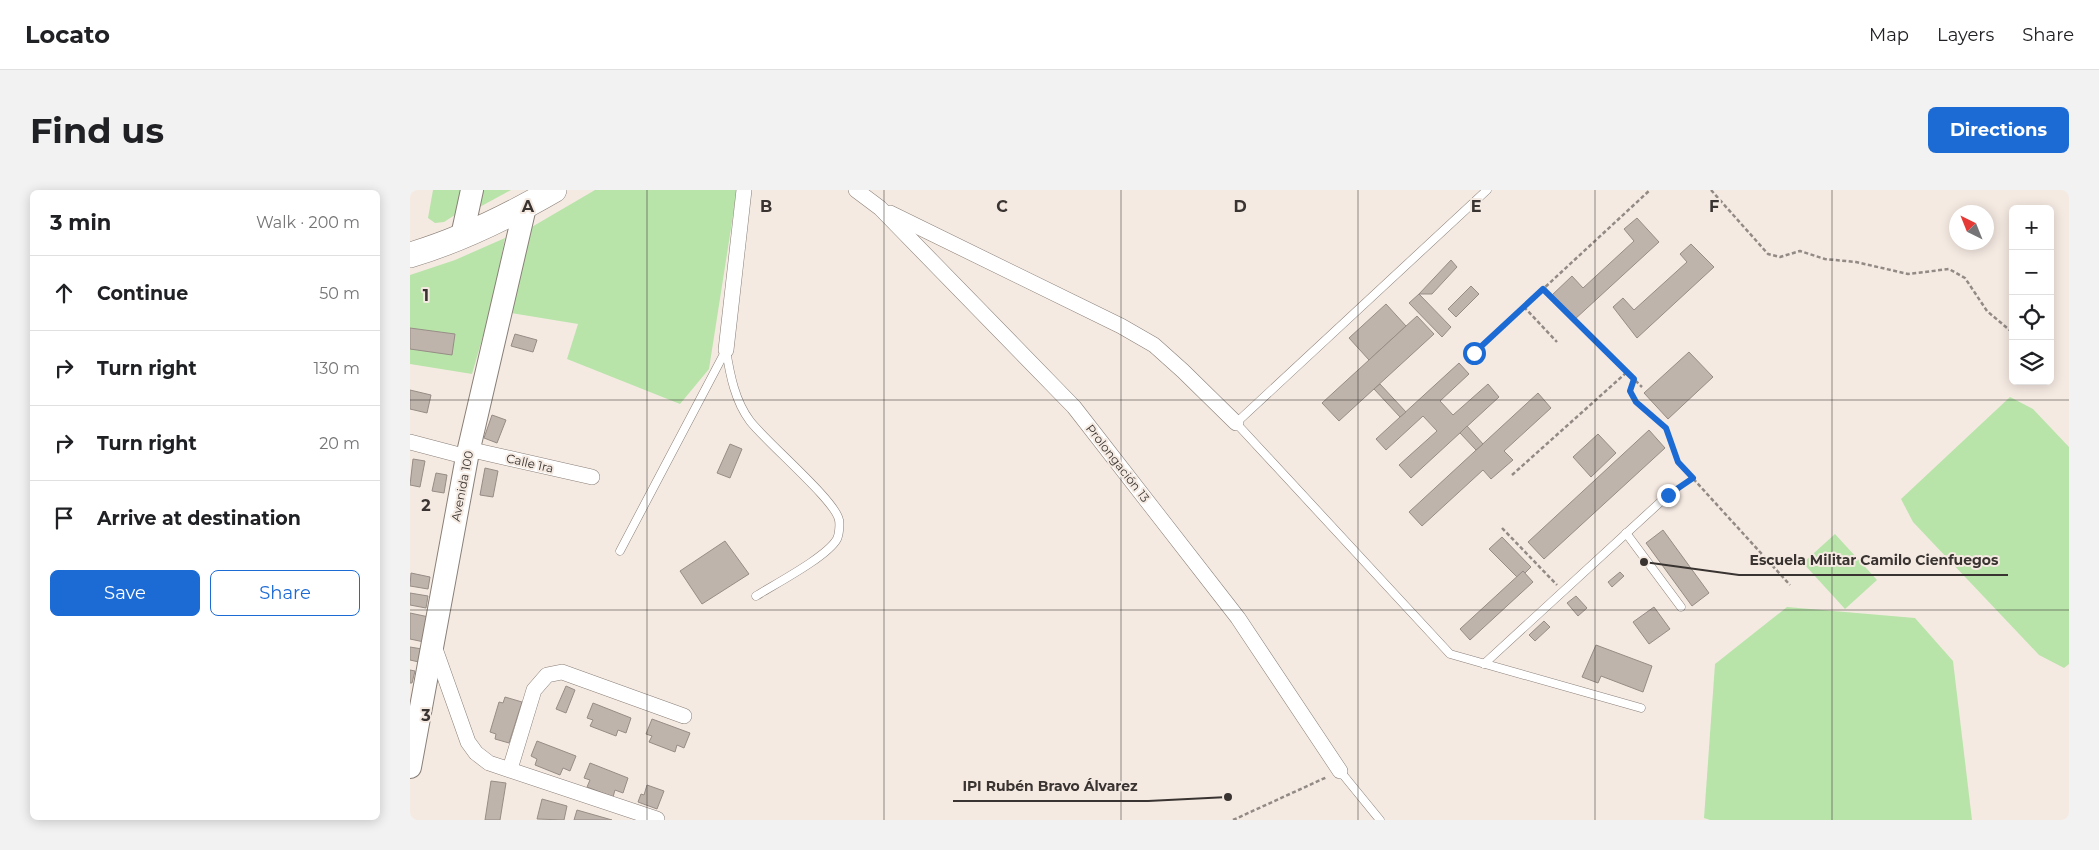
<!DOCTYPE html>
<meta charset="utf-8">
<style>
body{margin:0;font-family:Montserrat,sans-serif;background:#f2f2f2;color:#202124}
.controls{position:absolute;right:15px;top:15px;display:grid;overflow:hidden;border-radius:8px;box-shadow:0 2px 12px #0003}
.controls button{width:45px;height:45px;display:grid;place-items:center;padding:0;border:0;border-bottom:1px solid #e0e0e0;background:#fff;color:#202124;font:25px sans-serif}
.compass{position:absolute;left:1539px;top:15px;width:45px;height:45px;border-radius:50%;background:#fff;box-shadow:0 2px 12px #0003;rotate:317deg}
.stop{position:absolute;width:15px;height:15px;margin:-11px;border:4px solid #1c6bd5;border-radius:50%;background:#fff}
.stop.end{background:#1c6bd5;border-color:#fff;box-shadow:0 1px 5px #0008}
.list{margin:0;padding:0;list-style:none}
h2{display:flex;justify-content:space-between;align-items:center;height:65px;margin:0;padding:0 20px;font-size:21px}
h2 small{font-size:16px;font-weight:400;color:#757577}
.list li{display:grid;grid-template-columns:32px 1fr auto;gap:15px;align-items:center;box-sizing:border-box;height:75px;padding:0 20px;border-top:1px solid #e0e0e0}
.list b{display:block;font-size:19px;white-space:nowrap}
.list em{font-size:16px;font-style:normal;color:#757577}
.actions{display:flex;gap:10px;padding:15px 20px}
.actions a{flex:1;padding:11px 0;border:1px solid #1c6bd5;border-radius:8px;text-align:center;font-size:18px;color:#1c6bd5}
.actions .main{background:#1c6bd5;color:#fff}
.icon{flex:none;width:28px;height:28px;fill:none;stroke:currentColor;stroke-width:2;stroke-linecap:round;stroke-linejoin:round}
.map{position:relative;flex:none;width:1659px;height:630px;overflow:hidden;border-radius:8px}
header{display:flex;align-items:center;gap:30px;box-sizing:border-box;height:70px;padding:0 25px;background:#fff;border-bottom:1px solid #e0e0e0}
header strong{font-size:24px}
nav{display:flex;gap:28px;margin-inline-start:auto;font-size:18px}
.intro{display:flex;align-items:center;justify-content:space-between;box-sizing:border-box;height:120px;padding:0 30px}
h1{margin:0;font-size:35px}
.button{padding:12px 22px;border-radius:8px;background:#1c6bd5;color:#fff;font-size:18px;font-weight:700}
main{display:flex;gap:30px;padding:0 30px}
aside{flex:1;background:#fff;border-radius:8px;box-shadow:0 2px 12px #0003}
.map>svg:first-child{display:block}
.green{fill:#b8e4aa}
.building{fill:#bfb4ac;stroke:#978d86}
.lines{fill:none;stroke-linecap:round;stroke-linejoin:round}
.lane-casing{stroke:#897f77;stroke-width:9}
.street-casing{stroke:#897f77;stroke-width:16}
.secondary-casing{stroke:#897f77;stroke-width:24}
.primary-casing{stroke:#897f77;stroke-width:26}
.path{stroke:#928a85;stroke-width:2.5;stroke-dasharray:4 2.5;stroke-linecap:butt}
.lane{stroke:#fff;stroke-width:8}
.street{stroke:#fff;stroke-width:15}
.secondary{stroke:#fff;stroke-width:22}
.primary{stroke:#fff;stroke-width:25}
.route{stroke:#1c6bd5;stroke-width:6}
.grid{fill:none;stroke:#393431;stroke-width:1;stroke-opacity:0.55}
.labels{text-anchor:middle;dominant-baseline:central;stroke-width:4;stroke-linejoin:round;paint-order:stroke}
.street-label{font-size:12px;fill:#393431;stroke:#f5eae2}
.grid-label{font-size:16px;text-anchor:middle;font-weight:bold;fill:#393431;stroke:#f5eae2;stroke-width:4;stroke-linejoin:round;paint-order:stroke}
.leader{fill:none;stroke:#393431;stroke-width:2}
.callout-dot{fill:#393431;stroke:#f5eae2;stroke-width:2}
.callout-label{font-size:14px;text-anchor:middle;font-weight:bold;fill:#393431;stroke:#f5eae2;stroke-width:4;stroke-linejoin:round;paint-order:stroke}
</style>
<header>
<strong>Locato</strong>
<nav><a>Map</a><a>Layers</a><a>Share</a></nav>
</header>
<div class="intro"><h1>Find us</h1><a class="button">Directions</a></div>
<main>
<aside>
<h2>3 min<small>Walk · 200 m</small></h2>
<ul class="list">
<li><svg class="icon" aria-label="ahead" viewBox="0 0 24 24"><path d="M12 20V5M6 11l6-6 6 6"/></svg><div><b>Continue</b></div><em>50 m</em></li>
<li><svg class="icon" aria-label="right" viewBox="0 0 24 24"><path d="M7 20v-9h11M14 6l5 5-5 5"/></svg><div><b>Turn right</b></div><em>130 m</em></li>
<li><svg class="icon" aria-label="right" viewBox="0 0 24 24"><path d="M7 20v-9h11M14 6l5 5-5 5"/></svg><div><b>Turn right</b></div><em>20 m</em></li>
<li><svg class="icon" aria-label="arrive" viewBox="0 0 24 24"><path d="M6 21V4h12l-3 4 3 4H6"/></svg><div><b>Arrive at destination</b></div></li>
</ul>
<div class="actions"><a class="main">Save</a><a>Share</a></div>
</aside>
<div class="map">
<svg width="1659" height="630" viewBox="0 0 1659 630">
<rect width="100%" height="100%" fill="#f5eae2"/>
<!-- green -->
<g class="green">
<polygon points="23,0 54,0 48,23 34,32 25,33 18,28"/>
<polygon points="70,0 101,0 66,19"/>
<polygon points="185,0 327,0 299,179 270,214 157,169 168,134 101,123 120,38"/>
<polygon points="95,48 82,115 62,184 0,174 0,85 45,70"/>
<polygon points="1600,207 1623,219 1659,257 1659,474 1654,478 1629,465 1503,332 1491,309"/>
<polygon points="1425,344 1467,390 1435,419 1393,373"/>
<polygon points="1377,417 1505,428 1543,471 1562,630 1300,630 1294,628 1305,474"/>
</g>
<!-- building -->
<g class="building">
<polygon points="1227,28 1249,52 1164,130 1141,106 1162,86 1173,98 1224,51 1214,39"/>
<polygon points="1281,54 1304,77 1227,148 1203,117 1213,108 1224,120 1277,72 1270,64"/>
<polygon points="1041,70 1047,77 1022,104 1009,104"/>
<polygon points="1061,96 1069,104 1046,127 1038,119"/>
<polygon points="1009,104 1041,137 1032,147 999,113"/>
<polygon points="976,114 996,136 959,170 939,148"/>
<polygon points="1007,126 1024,144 929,231 912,213"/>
<polygon points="0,138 45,144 42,165 0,159"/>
<polygon points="105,144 127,150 123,162 101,156"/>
<polygon points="1279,162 1303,187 1258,229 1234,203"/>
<polygon points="1049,173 1059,184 1030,211 1043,225 1078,194 1089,207 1001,288 989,275 1027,241 1013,226 976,260 966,249"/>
<polygon points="970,194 996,222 990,227 964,199"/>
<polygon points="0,200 21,205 17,223 0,219"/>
<polygon points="1128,203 1141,218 1094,261 1103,270 1081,289 1073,280 1012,336 999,322"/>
<polygon points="82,225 96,230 87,253 74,248"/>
<polygon points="1057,236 1073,254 1066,260 1050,243"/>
<polygon points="1239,240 1255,258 1134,369 1118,352"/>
<polygon points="1188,244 1206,263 1181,287 1163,267"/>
<polygon points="320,254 332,259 320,288 307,283"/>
<polygon points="3,269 15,271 10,297 0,295"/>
<polygon points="75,278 88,281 83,307 70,305"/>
<polygon points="26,283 37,285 34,303 22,301"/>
<polygon points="1253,340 1299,403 1282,416 1236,353"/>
<polygon points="1092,347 1121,377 1115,383 1113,381 1107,387 1079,359"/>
<polygon points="315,351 339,384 292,414 270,381"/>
<polygon points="1113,381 1123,392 1060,450 1050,439"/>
<polygon points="1210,382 1214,386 1202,397 1198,392"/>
<polygon points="1,383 20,387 18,399 0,396"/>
<polygon points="0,403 18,406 16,418 0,415"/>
<polygon points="1166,406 1177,418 1168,426 1157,413"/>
<polygon points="1244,417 1260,439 1239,454 1223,432"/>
<polygon points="0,423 19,427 14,452 0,449"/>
<polygon points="1134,431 1140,437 1125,451 1119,445"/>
<polygon points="1186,455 1242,476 1233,502 1191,486 1188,493 1172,487"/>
<polygon points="0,457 12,459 9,472 0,470"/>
<polygon points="0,480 5,481 2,493 0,493"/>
<polygon points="156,496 165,500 156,523 146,519"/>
<polygon points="95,507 112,512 99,553 85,549 86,544 80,542 89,512 93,513"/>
<polygon points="183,513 221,528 216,543 208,540 206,546 180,536 183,530 177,528"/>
<polygon points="242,529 280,543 274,558 267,555 265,562 239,552 242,546 236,544"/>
<polygon points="127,551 166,566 160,581 153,578 150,585 125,575 127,569 121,566"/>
<polygon points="180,573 218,588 213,603 205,600 203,607 177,597 180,590 174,588"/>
<polygon points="81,591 96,593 90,630 75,630"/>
<polygon points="237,595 254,601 247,619 228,612 231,604 234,605"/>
<polygon points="132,609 157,616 154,630 127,629"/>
<polygon points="167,620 202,630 164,630"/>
</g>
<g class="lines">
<!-- lane casing -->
<g class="lane-casing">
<g id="lane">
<polyline points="1077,0 826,233 1040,464 1231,518"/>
<path d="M 316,160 C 320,185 325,211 340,231 C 356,252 426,311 429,330 C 430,335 429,345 427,349 C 417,367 365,394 346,406"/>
<polyline points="1216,343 1271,417"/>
<polyline points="210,361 316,160"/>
<polyline points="1074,474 1258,305"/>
<polyline points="930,581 970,630"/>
</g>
</g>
<!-- street casing -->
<g class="street-casing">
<g id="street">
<polyline points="446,0 470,18 664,217 828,428 930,581"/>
<polyline points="480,23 711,136 744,155 773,181 826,233"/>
<polyline points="316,160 334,0"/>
<polyline points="0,252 57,267"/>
<polyline points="58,259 182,287"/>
<polyline points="24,456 58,552 66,563 79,573 247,629"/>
<polyline points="100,579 124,500 137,485 152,482 274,526"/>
</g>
</g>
<!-- secondary casing -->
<g class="secondary-casing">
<g id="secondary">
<polyline points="52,46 62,0"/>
<polyline points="0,577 57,267 115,17"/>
</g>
</g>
<!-- primary casing -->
<g class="primary-casing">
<path id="primary" d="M 0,65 C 51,50 99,26 144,0"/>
</g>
<!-- path -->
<g class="path">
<polyline points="1301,0 1358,64 1370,67 1390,61 1415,69 1446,72 1498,84 1539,79 1555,88 1577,121 1603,143"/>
<polyline points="1133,99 1232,197"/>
<polyline points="1114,117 1147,152"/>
<polyline points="1064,163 1240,0"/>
<polyline points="1224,189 1220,201 1226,212 1256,239 1268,272 1380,395"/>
<polyline points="1102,285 1217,182"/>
<polyline points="1265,300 1283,288"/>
<polyline points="1092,338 1147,395"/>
<polyline points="823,630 917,587"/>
</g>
<!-- lane -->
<use href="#lane" class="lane"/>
<!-- street -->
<use href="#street" class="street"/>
<!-- secondary -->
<use href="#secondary" class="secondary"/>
<!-- primary -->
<use href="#primary" class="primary"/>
</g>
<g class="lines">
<!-- route -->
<polyline class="route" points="1064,163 1133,99 1224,189 1220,201 1226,212 1256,238 1268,272 1283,288 1258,305"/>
</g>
<!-- grid -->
<path class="grid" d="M 237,0 L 237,630M 474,0 L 474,630M 711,0 L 711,630M 948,0 L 948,630M 1185,0 L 1185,630M 1422,0 L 1422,630M 0,210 L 1659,210M 0,420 L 1659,420"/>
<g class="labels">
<!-- street labels -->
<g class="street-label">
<text transform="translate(120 273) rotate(13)">Calle 1ra</text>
<text transform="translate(708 273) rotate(52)">Prolongación 13</text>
<text transform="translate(52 296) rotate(-79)">Avenida 100</text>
</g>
</g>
<g class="grid-label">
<text x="118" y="22">A</text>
<text x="356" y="22">B</text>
<text x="592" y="22">C</text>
<text x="830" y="22">D</text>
<text x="1066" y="22">E</text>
<text x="1304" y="22">F</text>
<text x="16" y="111">1</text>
<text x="16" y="321">2</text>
<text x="16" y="531">3</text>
</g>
<!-- callouts -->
<path class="leader" d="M1234 372L1329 385H1598M818 607L738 611H543"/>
<g class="callout-dot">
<circle cx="1234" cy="372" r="5"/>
<circle cx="818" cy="607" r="5"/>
</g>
<g class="callout-label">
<text x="1464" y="375">Escuela Militar Camilo Cienfuegos</text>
<text x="640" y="601">IPI Rubén Bravo Álvarez</text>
</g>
</svg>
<div class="controls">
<button>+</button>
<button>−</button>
<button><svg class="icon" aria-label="locate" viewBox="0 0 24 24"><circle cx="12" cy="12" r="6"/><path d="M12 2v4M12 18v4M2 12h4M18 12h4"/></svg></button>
<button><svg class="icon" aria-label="layers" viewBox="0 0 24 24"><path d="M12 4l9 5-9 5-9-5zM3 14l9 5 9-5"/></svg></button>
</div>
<svg class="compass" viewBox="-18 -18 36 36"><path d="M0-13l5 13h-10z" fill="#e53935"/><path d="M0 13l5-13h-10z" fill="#757577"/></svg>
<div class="stop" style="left:1064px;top:163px"></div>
<div class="stop end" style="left:1258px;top:305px"></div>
</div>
</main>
